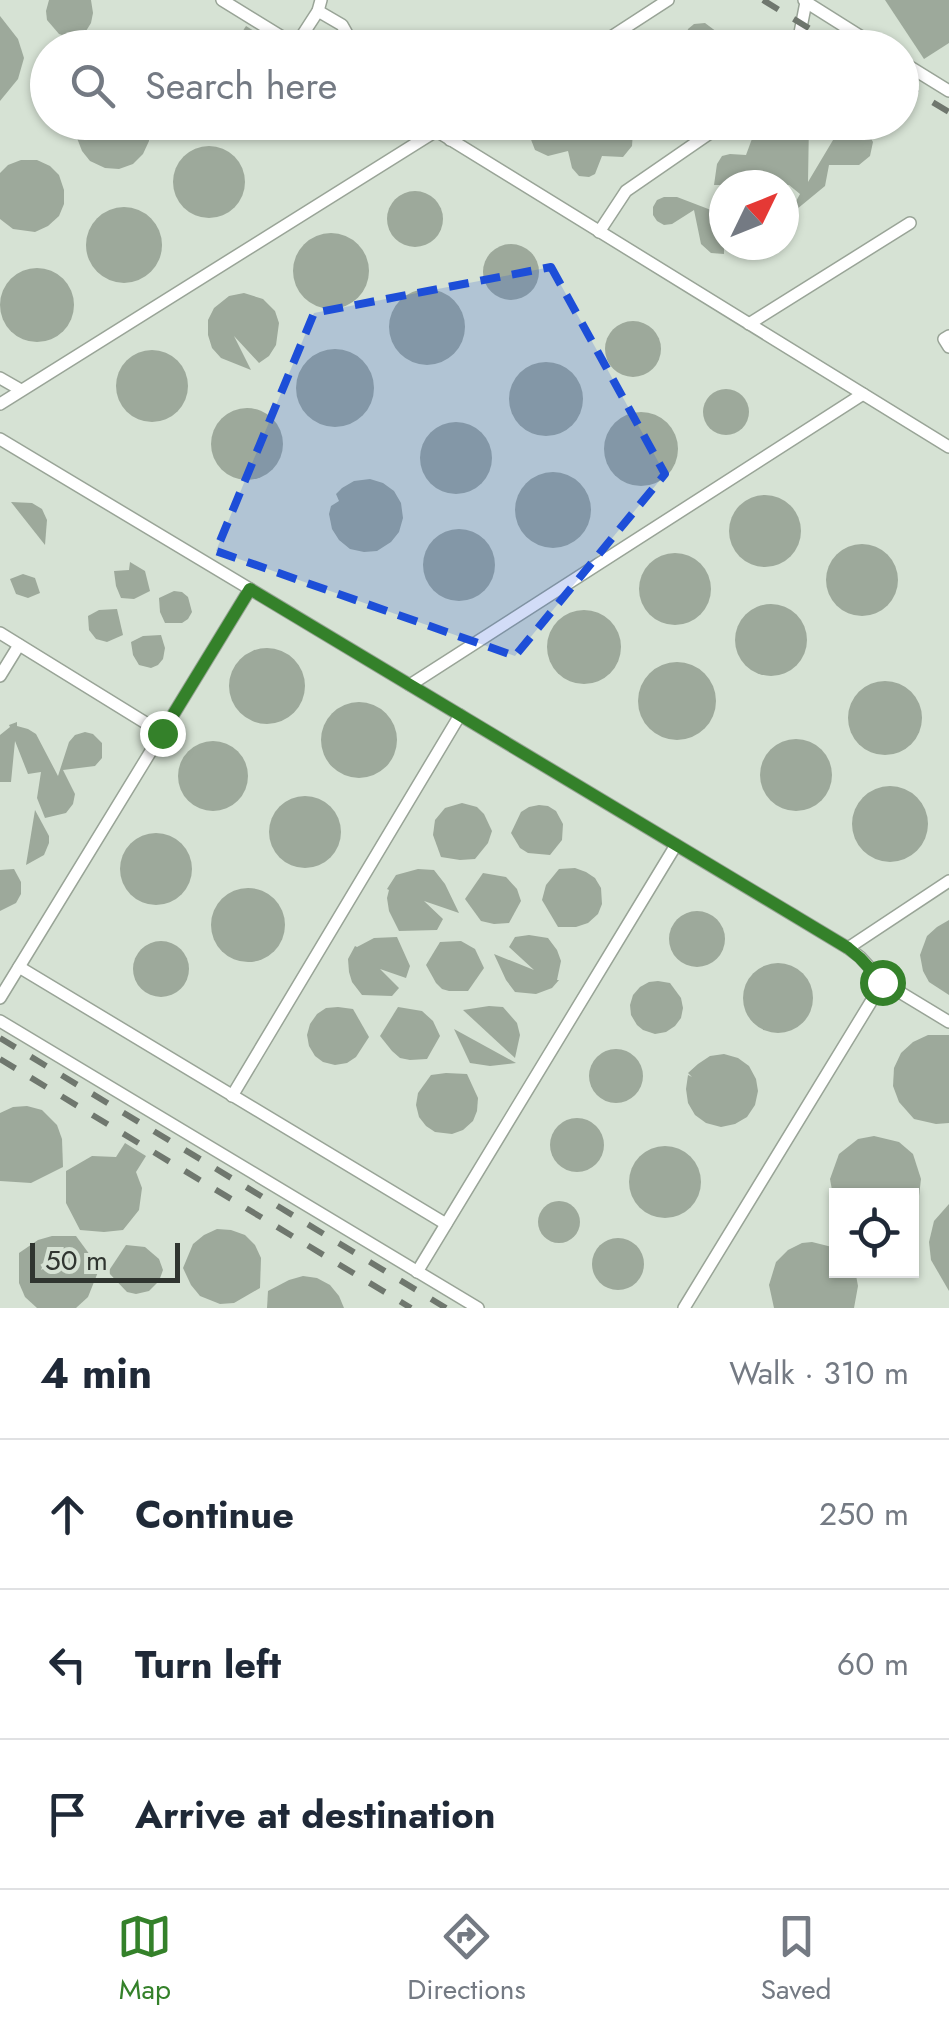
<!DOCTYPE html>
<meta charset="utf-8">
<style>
body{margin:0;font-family:Jost,sans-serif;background:#f2f2f3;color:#1f2937}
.controls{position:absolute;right:30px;bottom:30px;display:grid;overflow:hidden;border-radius:0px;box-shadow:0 2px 8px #0004}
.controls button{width:90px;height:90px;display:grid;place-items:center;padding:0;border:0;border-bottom:2px solid #e0e1e3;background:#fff;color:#1f2937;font:50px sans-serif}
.compass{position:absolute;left:709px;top:170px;width:90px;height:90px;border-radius:50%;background:#fff;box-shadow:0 2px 8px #0004;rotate:47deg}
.scale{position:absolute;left:30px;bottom:25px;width:150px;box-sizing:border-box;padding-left:10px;border:5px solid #303530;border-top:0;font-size:28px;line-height:35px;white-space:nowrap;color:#303530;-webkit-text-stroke:8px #d6e2d4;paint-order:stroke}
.stop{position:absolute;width:30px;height:30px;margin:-22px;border:8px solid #34812a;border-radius:50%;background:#fff}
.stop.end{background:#34812a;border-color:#fff;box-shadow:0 2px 10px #0008}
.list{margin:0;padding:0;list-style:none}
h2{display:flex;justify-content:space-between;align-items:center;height:130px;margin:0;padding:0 40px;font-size:42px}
h2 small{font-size:32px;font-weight:400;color:#747a83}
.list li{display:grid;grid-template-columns:65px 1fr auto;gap:30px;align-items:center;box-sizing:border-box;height:150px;padding:0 40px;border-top:2px solid #e0e1e3}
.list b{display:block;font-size:38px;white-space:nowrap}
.list em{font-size:32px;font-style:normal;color:#747a83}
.icon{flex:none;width:55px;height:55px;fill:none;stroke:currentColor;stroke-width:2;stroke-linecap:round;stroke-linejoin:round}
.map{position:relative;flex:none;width:949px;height:1308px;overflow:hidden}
.search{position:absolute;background:#fff;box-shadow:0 2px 8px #0004;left:30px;right:30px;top:30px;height:110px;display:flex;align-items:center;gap:25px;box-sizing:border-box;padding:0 35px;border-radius:55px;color:#747a83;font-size:38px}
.sheet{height:580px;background:#fff}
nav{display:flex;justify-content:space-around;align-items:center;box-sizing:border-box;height:140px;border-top:2px solid #e0e1e3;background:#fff;font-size:28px;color:#747a83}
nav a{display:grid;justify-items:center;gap:5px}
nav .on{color:#34812a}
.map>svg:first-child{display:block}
.building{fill:#9da99b}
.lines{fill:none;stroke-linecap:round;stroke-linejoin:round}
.service-casing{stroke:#99a497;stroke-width:14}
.service{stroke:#fff;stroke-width:11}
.rail{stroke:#6f776e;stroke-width:6;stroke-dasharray:18 18;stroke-linecap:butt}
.route{stroke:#34812a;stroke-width:12}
.marked{fill:#1d4ed8;fill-opacity:0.2;stroke:#1d4ed8;stroke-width:8;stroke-dasharray:20 12;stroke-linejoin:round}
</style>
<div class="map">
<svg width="949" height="1308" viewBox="0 0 949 1308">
<rect width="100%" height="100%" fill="#d6e2d4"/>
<!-- building -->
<g class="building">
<polygon points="49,0 91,0 93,13 91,23 86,31 77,36 68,37 59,34 47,20 46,11"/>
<polygon points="885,0 949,0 949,43 924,59"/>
<polygon points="0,16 18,39 24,58 18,79 0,101"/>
<polygon points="705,23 717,32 720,48 683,48 688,29 694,24"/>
<polygon points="246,26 281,48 249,48 237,40"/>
<polygon points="78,122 149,122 149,141 143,154 133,164 119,169 105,168 90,161 82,151 77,138"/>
<polygon points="537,122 600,122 599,126 633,131 632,146 623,157 602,156 595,174 589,177 579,176 572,168 568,151 548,156 535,150 530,137"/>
<polygon points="781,122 809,122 808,182 839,130 852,125 866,130 873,142 870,156 859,165 829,165 825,186 791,214 790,212 800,194 789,185 714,185 717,164 722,156 730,154 746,155 753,136 764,132 779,135"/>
<circle cx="209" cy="182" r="36"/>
<polygon points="21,160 37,160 50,166 59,175 64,190 64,204 59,216 48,226 35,232 13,229 0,219 0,173 8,165"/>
<circle cx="415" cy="219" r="28"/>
<polygon points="664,197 677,197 724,215 724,254 711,253 701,244 694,210 672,224 664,225 657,221 653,215 653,207 657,200"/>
<circle cx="124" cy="245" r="38"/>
<circle cx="331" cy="271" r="38"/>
<circle cx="511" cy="272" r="28"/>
<circle cx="37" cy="305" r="37"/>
<circle cx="427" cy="327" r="38"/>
<polygon points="244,293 263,299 275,311 279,323 276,345 269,356 259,363 234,336 251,370 221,358 212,348 208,335 208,320 214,308 229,296"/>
<circle cx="633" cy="349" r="28"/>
<circle cx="335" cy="388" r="39"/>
<circle cx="152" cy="386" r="36"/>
<circle cx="546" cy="399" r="37"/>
<circle cx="726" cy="412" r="23"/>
<circle cx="247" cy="444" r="36"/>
<circle cx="641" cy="449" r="37"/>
<circle cx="456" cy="458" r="36"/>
<circle cx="553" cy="510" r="38"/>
<polygon points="370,479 383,483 394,491 401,503 403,518 399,532 391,542 377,551 364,552 350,549 339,540 332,529 329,514 331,506 339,501 336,494 342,488 354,481"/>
<circle cx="765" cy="531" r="36"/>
<polygon points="11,502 32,503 42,509 47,520 45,545"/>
<circle cx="459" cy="565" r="36"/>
<circle cx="862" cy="580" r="36"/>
<circle cx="675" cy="589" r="36"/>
<polygon points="130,562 145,571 150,591 134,599 121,598 116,586 114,571 129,570"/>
<polygon points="23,574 35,578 40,593 28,598 16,594 10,579"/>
<polygon points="174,591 182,592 188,597 192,612 188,619 182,623 165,623 160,612 159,598"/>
<circle cx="771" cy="640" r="36"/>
<polygon points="117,609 123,635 107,642 96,639 89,630 88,616 99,610"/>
<circle cx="584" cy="647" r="37"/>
<polygon points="161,635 165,648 163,659 158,665 151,668 139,665 133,655 131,642 143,636"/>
<circle cx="267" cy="686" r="38"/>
<circle cx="677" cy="701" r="39"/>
<circle cx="885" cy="718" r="37"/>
<circle cx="359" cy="740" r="38"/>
<polygon points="17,722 17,726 28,729 36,734 58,776 69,742 75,735 85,732 93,734 102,743 102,758 95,766 63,770 75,794 73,804 66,813 45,818 37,798 41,772 28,774 15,741 11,782 0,782 0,735 10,727 9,725"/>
<circle cx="796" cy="775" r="36"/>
<circle cx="213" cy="776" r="35"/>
<circle cx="890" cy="824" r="38"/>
<circle cx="305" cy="832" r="36"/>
<polygon points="462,803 477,807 484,814 492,831 488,843 475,859 460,860 441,857 433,835 435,820 445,808"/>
<polygon points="539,805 548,806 556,811 563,824 562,840 550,855 528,853 520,848 511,833 521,812 529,807"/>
<polygon points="35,810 49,836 49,843 44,855 26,865"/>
<circle cx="156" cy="869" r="36"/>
<polygon points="575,868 586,872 595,878 601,888 602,904 598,914 588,923 576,927 558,927 542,900 546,885 559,869"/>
<polygon points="14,869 21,882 21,894 16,903 0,911 0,870"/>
<polygon points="418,869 434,870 445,884 459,913 424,901 443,919 437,930 399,931 389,911 387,898 389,890 387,889 396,875"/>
<polygon points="483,873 506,877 517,889 521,901 509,923 494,924 481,921 465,899"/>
<circle cx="248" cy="925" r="37"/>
<circle cx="697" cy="939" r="28"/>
<polygon points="949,920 949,995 929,982 923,971 920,955 927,936 937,927"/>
<polygon points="529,935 548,938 557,950 561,961 557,980 559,980 552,988 536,994 515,992 506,980 494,954 534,970 509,947 515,937"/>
<polygon points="397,937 410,966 406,978 380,969 399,988 392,996 362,995 352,982 349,972 348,959 355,946 357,947 374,938"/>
<polygon points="461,941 475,949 484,968 468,991 449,991 442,989 436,983 426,965 440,942"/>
<circle cx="161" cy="969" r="28"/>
<circle cx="778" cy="998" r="35"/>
<polygon points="658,981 670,983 681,998 683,1008 681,1018 675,1026 666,1032 655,1034 643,1030 637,1025 631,1015 630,1005 633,995 640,987 649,982"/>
<polygon points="489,1006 503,1007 517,1023 520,1035 515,1058 463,1010"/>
<polygon points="338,1007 353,1009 369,1037 356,1057 347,1063 335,1065 323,1062 315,1056 309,1046 307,1035 310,1024 317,1014 326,1008"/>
<polygon points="398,1007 422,1011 433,1021 440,1036 427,1059 410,1060 400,1058 392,1051 380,1036"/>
<polygon points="454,1029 516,1063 490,1066 470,1063"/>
<polygon points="928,1035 949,1035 949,1123 936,1124 914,1119 899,1102 893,1086 894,1068 901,1053 913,1042"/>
<circle cx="616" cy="1076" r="27"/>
<polygon points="724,1054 738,1058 749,1066 756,1079 758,1091 755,1105 747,1117 735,1124 721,1127 706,1123 695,1115 688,1103 686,1089 688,1075 692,1077 688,1073 698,1064 710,1056"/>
<polygon points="446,1073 467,1074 478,1098 477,1111 473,1121 463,1130 452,1134 435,1132 426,1126 419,1117 416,1105 418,1093 431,1075"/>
<polygon points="27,1106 42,1110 57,1125 62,1139 63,1167 31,1183 0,1181 0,1113 13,1107"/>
<circle cx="577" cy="1145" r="27"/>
<polygon points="874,1136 899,1142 913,1154 921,1179 919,1196 833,1196 830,1179 839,1154 858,1139"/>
<polygon points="125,1143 146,1156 136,1172 142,1188 139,1210 123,1230 104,1232 80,1230 66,1203 66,1171 92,1156 116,1157"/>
<circle cx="665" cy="1182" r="36"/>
<circle cx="559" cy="1222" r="21"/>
<polygon points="949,1204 949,1291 931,1260 929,1242 934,1221"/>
<polygon points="217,1229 231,1230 245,1235 255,1245 261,1258 260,1288 234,1303 220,1304 200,1296 191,1285 183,1268 193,1244 204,1235"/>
<polygon points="52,1236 76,1236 90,1255 98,1272 88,1297 76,1308 37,1308 25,1297 19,1283 19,1253 38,1240"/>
<circle cx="618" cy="1264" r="26"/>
<polygon points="812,1242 836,1248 836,1270 855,1270 858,1286 854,1308 774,1308 769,1285 776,1262 788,1250 802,1243"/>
<polygon points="126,1245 145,1247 159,1259 163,1270 159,1281 149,1291 136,1294 127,1292 108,1272"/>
<polygon points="303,1276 317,1278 330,1285 339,1296 344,1308 267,1308 268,1291 289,1280"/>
</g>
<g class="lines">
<!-- service casing -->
<g class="service-casing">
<g id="service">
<polyline points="222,0 300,48"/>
<polyline points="806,2 879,48"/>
<polyline points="318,11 342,25 355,48"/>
<polyline points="296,45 318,11 321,0"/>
<polyline points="594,48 668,0"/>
<polyline points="797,48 806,2 804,0"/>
<polyline points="902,62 949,91"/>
<polyline points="422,122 949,447"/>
<polyline points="450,140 477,122"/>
<polyline points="599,232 626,191 726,122"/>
<polyline points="749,324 910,223"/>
<polyline points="949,336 944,339 949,347"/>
<polyline points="0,378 21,390"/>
<polyline points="0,404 436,131"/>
<polyline points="0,439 848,948 860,957 883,982 949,1022"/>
<polyline points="0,633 162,733"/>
<polyline points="0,676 19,645"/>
<polyline points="410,685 863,394"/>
<polyline points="848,948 949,881"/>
<polyline points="19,967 446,1224"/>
<polyline points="0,998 250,589"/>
<polyline points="0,1021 478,1308"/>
<polyline points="232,1096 460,715"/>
<polyline points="417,1272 676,845"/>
<polyline points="684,1308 883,982"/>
</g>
</g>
<!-- service -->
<use href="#service" class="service"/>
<!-- rail -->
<g class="rail">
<polyline points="763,0 841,48"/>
<polyline points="902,84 949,112"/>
<polyline points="0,1038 446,1308"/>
<polyline points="0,1059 411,1308"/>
</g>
</g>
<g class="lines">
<!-- route -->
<polyline class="route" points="162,733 250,589 848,948 860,958 882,982"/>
</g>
<!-- marked area -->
<path class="marked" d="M 551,267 L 665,474 L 515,656 L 216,551 L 314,313 Z"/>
</svg>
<div class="controls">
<button><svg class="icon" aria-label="locate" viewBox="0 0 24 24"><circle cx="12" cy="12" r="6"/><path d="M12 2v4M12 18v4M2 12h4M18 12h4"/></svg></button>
</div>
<svg class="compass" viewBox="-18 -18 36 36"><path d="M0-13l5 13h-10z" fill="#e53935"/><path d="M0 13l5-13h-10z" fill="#747a83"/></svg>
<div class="scale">50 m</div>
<div class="stop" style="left:882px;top:982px"></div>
<div class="stop end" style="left:162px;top:733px"></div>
<div class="search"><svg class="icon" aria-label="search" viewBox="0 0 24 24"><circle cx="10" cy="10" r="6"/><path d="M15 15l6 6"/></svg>Search here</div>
</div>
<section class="sheet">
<h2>4 min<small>Walk · 310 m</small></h2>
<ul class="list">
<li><svg class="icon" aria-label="ahead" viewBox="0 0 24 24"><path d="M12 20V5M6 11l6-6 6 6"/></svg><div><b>Continue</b></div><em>250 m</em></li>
<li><svg class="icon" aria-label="left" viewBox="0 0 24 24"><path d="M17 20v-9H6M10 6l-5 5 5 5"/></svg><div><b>Turn left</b></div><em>60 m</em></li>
<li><svg class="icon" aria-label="arrive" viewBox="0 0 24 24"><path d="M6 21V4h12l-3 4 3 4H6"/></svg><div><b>Arrive at destination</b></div></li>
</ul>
</section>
<nav>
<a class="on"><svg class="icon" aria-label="map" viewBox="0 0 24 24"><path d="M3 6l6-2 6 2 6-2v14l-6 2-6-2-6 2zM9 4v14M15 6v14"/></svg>Map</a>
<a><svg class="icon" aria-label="directions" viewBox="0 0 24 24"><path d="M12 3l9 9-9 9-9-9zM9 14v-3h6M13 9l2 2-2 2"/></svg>Directions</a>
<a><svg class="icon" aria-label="saved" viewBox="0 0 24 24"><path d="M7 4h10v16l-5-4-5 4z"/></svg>Saved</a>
</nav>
